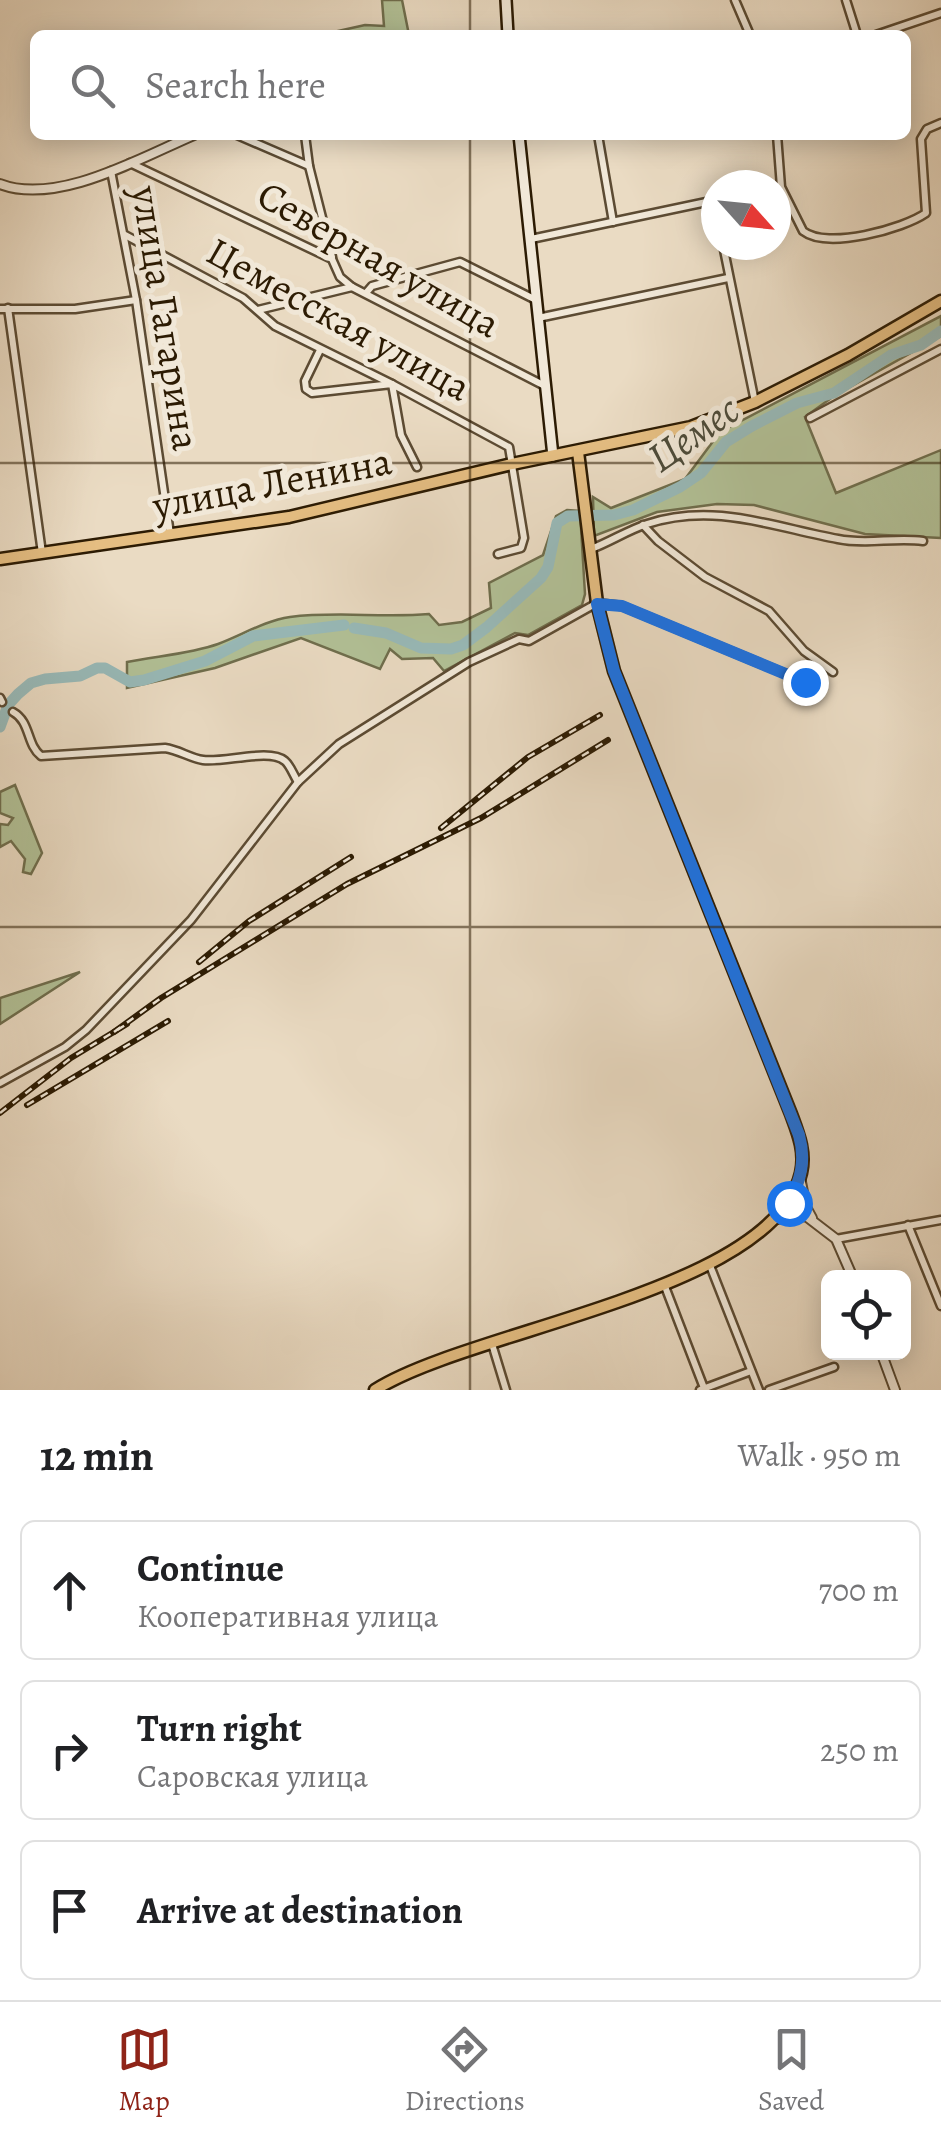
<!DOCTYPE html>
<meta charset="utf-8">
<style>
body{margin:0;font-family:Alegreya,serif;background:#f2f2f2;color:#202124}
.controls{position:absolute;right:30px;bottom:30px;display:grid;overflow:hidden;border-radius:15px;box-shadow:0 5px 25px #0003}
.controls button{width:90px;height:90px;display:grid;place-items:center;padding:0;border:0;border-bottom:2px solid #e0e0e0;background:#fff;color:#202124;font:50px sans-serif}
.compass{position:absolute;left:701px;top:170px;width:90px;height:90px;border-radius:50%;background:#fff;box-shadow:0 5px 25px #0003;rotate:117deg}
.stop{position:absolute;width:30px;height:30px;margin:-22px;border:8px solid #1a73e8;border-radius:50%;background:#fff}
.stop.end{background:#1a73e8;border-color:#fff;box-shadow:0 2px 10px #0008}
.list{margin:0;padding:0;list-style:none}
h2{display:flex;justify-content:space-between;align-items:center;height:130px;margin:0;padding:0 40px;font-size:42px}
h2 small{font-size:32px;font-weight:400;color:#757577}
.list li{display:grid;grid-template-columns:65px 1fr auto;gap:30px;align-items:center;box-sizing:border-box;height:140px;margin:0 20px 20px;padding:0 20px;border:2px solid #e0e0e0;border-radius:15px}
.list b{display:block;font-size:38px;white-space:nowrap}
.list p{margin:0;font-size:32px;white-space:nowrap;color:#757577}
.list em{font-size:32px;font-style:normal;color:#757577}
.icon{flex:none;width:55px;height:55px;fill:none;stroke:currentColor;stroke-width:2;stroke-linecap:round;stroke-linejoin:round}
.map{position:relative;flex:none;width:941px;height:1390px;overflow:hidden}
.search{position:absolute;background:#fff;box-shadow:0 5px 25px #0003;left:30px;right:30px;top:30px;height:110px;display:flex;align-items:center;gap:25px;box-sizing:border-box;padding:0 35px;border-radius:15px;color:#757577;font-size:38px}
.sheet{height:610px;background:#fff}
nav{display:flex;justify-content:space-around;align-items:center;box-sizing:border-box;height:140px;border-top:2px solid #e0e0e0;background:#fff;font-size:28px;color:#757577}
nav a{display:grid;justify-items:center;gap:5px}
nav .on{color:#8f2418}
.map>svg:first-child{display:block}
.green{fill:#b2c197;stroke:#6f6e4d;stroke-width:2.5}
.lines{fill:none;stroke-linecap:round;stroke-linejoin:round}
.river{stroke:#98bab9;stroke-width:11}
.minor-casing{stroke:#5c4b33;stroke-width:11}
.tertiary-casing{stroke:#5c4b33;stroke-width:12}
.secondary-casing{stroke:#2c1b03;stroke-width:14}
.primary-casing{stroke:#2c1b03;stroke-width:15}
.trunk-casing{stroke:#2c1b03;stroke-width:15}
.minor{stroke:#f1e8d8;stroke-width:6}
.tertiary{stroke:#f1e8d8;stroke-width:8}
.secondary{stroke:#f1e8d8;stroke-width:9}
.primary{stroke:#e5be82;stroke-width:10}
.trunk{stroke:#e5be82;stroke-width:10}
.rail-casing{stroke:#2c1b03;stroke-width:6}
.rail{stroke:#f1e8d8;stroke-width:2.5;stroke-dasharray:8;stroke-linecap:butt}
.route{stroke:#1a73e8;stroke-width:12}
.grid{fill:none;stroke:#2c1b03;stroke-width:2.5;stroke-opacity:0.55}
.labels{text-anchor:middle;dominant-baseline:central;stroke-width:10;stroke-linejoin:round;paint-order:stroke}
.street-label{font-size:40px;fill:#2c1b03;stroke:#f1e8d8}
.water-label{font-size:42px;font-style:italic;fill:#4c4b3a;stroke:#f1e8d8}
</style>
<div class="map">
<svg width="941" height="1390" viewBox="0 0 941 1390">
<rect width="100%" height="100%" fill="#eadbc3"/>
<filter id="stains"><feTurbulence type="fractalNoise" baseFrequency=".002" numOctaves="4"/><feColorMatrix values="0 0 0 0 .2 0 0 0 0 .09 0 0 0 0 .02 0 0 0 .5 -.17"/></filter>
<radialGradient id="worn" r=".72"><stop offset=".6" stop-color="#630" stop-opacity="0"/><stop offset="1" stop-color="#630" stop-opacity=".3"/></radialGradient>
<!-- green -->
<g class="green">
<polygon points="382,0 402,0 409,35 320,35 365,25 384,26"/>
<polygon points="941,316 941,336 834,396 805,417 836,493 941,450 941,538 865,534 754,505 717,504 657,512 594,536 593,497 611,508 685,479 720,432"/>
<path d="M 567,510 L 580,511 L 585,594 L 582,605 L 528,635 L 515,633 L 444,671 L 433,658 L 402,659 L 390,649 L 380,669 L 301,638 L 215,668 L 127,688 L 127,662 C 156,656 190,654 218,644 C 242,635 264,621 290,617 C 336,611 382,618 429,614 L 439,625 L 462,622 L 491,608 L 489,583 L 543,555 L 556,516 Z"/>
<polygon points="15,785 42,853 31,874 23,872 25,859 11,841 0,847 0,824 8,825 13,818 0,813 0,792"/>
<polygon points="80,972 0,1024 0,998"/>
</g>
<g class="lines">
<!-- river -->
<g class="river">
<polyline points="354,628 386,633 421,648 451,649 463,645 487,627 541,578 548,567 557,523 568,516 614,515 633,510 680,487 701,473 726,442 752,426 797,403 834,393 891,355 921,345 941,331"/>
<polyline points="0,727 8,705 18,694 31,683 45,679 80,676 97,668 105,668 130,682 144,680 205,661 253,636 344,625"/>
</g>
<!-- minor casing -->
<g class="minor-casing">
<g id="minor">
<polyline points="735,0 750,35"/>
<polyline points="846,0 857,35"/>
<polyline points="876,35 941,13"/>
<polyline points="237,135 309,166"/>
<polyline points="305,135 309,166 332,257"/>
<polyline points="598,135 613,222"/>
<path d="M 777,135 L 781,187 L 803,231 C 827,250 903,229 926,213 L 921,139 L 927,129 L 941,123"/>
<polyline points="130,163 332,259 340,277 352,287 543,385"/>
<polyline points="111,171 136,300 170,534"/>
<polyline points="125,235 243,298 275,326 392,384 509,447 524,538 521,548 498,554"/>
<polyline points="531,239 716,200"/>
<polyline points="723,245 755,402"/>
<polyline points="366,293 372,286 460,262 536,300"/>
<polyline points="8,308 42,553"/>
<polyline points="0,309 75,309 136,300"/>
<polyline points="258,310 352,287"/>
<polyline points="538,318 728,278"/>
<polyline points="320,350 305,381 306,389 312,393 392,384 401,435 417,467"/>
<polyline points="810,418 941,349"/>
<polyline points="643,525 658,541 705,577 769,611 804,651 833,672"/>
<path d="M 591,549 C 610,542 628,530 647,524 C 714,502 773,527 838,539 C 867,545 894,537 923,541"/>
<polyline points="0,698 2,702"/>
<path d="M 13,712 C 31,722 26,744 41,756 L 165,748 C 179,750 190,758 203,760 C 224,763 270,748 285,761 C 290,765 294,776 298,782"/>
<polyline points="0,1083 65,1047 86,1030 191,920 298,782 339,744 469,662 519,639 529,641 597,603 622,606 805,682"/>
<polyline points="908,1225 941,1306"/>
<polyline points="836,1239 941,1220"/>
<polyline points="709,1263 759,1390"/>
<polyline points="664,1284 704,1388"/>
<polyline points="492,1344 506,1390"/>
<polyline points="700,1390 751,1371"/>
<polyline points="769,1390 834,1367"/>
</g>
</g>
<!-- tertiary casing -->
<g class="tertiary-casing">
<g id="tertiary">
<path d="M 0,184 C 57,206 140,158 194,135"/>
<polyline points="800,1177 806,1207 812,1218"/>
<polyline points="789,1203 836,1239 853,1278"/>
<polyline points="776,1219 806,1216"/>
<polyline points="881,1352 895,1390"/>
</g>
</g>
<!-- secondary casing -->
<g class="secondary-casing">
<g id="secondary">
<polyline points="506,0 508,35"/>
<polyline points="519,135 553,456"/>
</g>
</g>
<!-- primary casing -->
<g class="primary-casing">
<path id="primary" d="M 375,1390 C 471,1329 773,1292 801,1173 C 806,1152 798,1133 791,1114 L 614,671 L 597,603 L 578,452"/>
</g>
<!-- trunk casing -->
<g class="trunk-casing">
<polyline id="trunk" points="0,559 289,517 512,464 691,427 755,402 848,355 941,301"/>
</g>
<!-- minor -->
<use href="#minor" class="minor"/>
<!-- tertiary -->
<use href="#tertiary" class="tertiary"/>
<!-- secondary -->
<use href="#secondary" class="secondary"/>
<!-- primary -->
<use href="#primary" class="primary"/>
<!-- trunk -->
<use href="#trunk" class="trunk"/>
<!-- rail casing -->
<g class="rail-casing">
<g id="rail">
<polyline points="441,828 528,757 600,715"/>
<polyline points="199,962 249,921 351,857"/>
<polyline points="114,1032 161,998 347,884 481,818 608,740"/>
<polyline points="27,1105 168,1021"/>
<polyline points="0,1113 71,1058 127,1024"/>
</g>
</g>
<!-- rail -->
<use href="#rail" class="rail"/>
</g>
<g class="lines">
<!-- route -->
<path class="route" d="M 789,1203 C 801,1180 806,1160 799,1135 L 614,671 L 597,604 L 622,606 L 805,682"/>
</g>
<!-- grid -->
<path class="grid" d="M 470,0 L 470,35M 470,135 L 470,1390M 0,463 L 941,463M 0,927 L 941,927"/>
<g class="labels">
<!-- street labels -->
<g class="street-label">
<text transform="translate(379 259) rotate(30)">Северная улица</text>
<text transform="translate(166 318) rotate(81)">улица Гагарина</text>
<text transform="translate(339 319) rotate(29)">Цемесская улица</text>
<text transform="translate(272 483) rotate(-11)">улица Ленина</text>
</g>
<!-- water labels -->
<g class="water-label">
<text transform="translate(693 433) rotate(-35)">Цемес</text>
</g>
</g>
<rect width="100%" height="100%" filter="url(#stains)"/>
<rect width="100%" height="100%" fill="url(#worn)"/>
</svg>
<div class="controls">
<button><svg class="icon" aria-label="locate" viewBox="0 0 24 24"><circle cx="12" cy="12" r="6"/><path d="M12 2v4M12 18v4M2 12h4M18 12h4"/></svg></button>
</div>
<svg class="compass" viewBox="-18 -18 36 36"><path d="M0-13l5 13h-10z" fill="#e53935"/><path d="M0 13l5-13h-10z" fill="#757577"/></svg>
<div class="stop" style="left:789px;top:1203px"></div>
<div class="stop end" style="left:805px;top:682px"></div>
<div class="search"><svg class="icon" aria-label="search" viewBox="0 0 24 24"><circle cx="10" cy="10" r="6"/><path d="M15 15l6 6"/></svg>Search here</div>
</div>
<section class="sheet">
<h2>12 min<small>Walk · 950 m</small></h2>
<ul class="list">
<li><svg class="icon" aria-label="ahead" viewBox="0 0 24 24"><path d="M12 20V5M6 11l6-6 6 6"/></svg><div><b>Continue</b><p>Кооперативная улица</p></div><em>700 m</em></li>
<li><svg class="icon" aria-label="right" viewBox="0 0 24 24"><path d="M7 20v-9h11M14 6l5 5-5 5"/></svg><div><b>Turn right</b><p>Саровская улица</p></div><em>250 m</em></li>
<li><svg class="icon" aria-label="arrive" viewBox="0 0 24 24"><path d="M6 21V4h12l-3 4 3 4H6"/></svg><div><b>Arrive at destination</b></div></li>
</ul>
</section>
<nav>
<a class="on"><svg class="icon" aria-label="map" viewBox="0 0 24 24"><path d="M3 6l6-2 6 2 6-2v14l-6 2-6-2-6 2zM9 4v14M15 6v14"/></svg>Map</a>
<a><svg class="icon" aria-label="directions" viewBox="0 0 24 24"><path d="M12 3l9 9-9 9-9-9zM9 14v-3h6M13 9l2 2-2 2"/></svg>Directions</a>
<a><svg class="icon" aria-label="saved" viewBox="0 0 24 24"><path d="M7 4h10v16l-5-4-5 4z"/></svg>Saved</a>
</nav>
